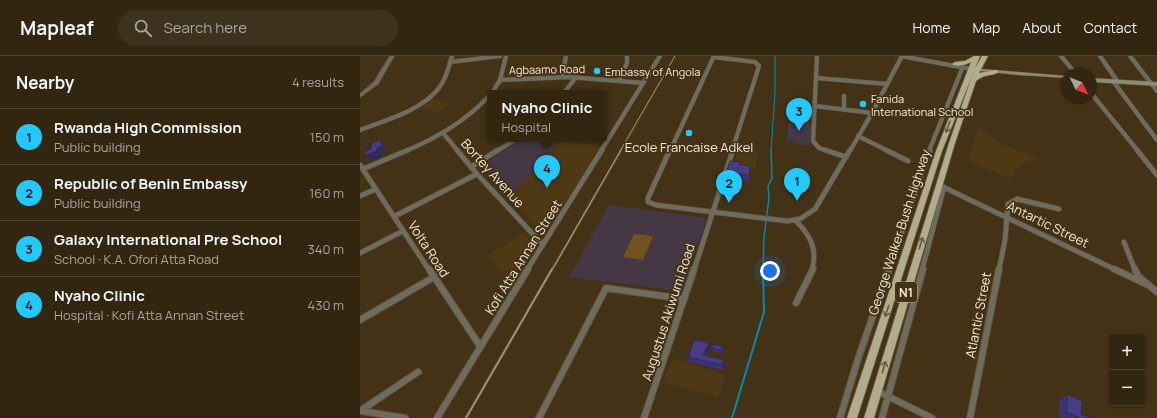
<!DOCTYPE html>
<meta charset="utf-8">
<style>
body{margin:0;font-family:Manrope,sans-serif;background:#3d321e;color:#f1f3f6}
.controls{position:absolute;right:12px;bottom:12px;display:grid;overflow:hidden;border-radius:4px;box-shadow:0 1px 3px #0004}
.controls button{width:36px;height:36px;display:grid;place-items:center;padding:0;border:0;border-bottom:1px solid #4d4330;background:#322610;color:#f1f3f6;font:20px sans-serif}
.compass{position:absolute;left:701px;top:12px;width:36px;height:36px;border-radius:50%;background:#322610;box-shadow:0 1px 3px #0004;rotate:133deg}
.you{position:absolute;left:410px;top:215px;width:14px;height:14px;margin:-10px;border:3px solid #fff;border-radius:50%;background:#1a73e8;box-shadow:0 0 0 6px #1a73e833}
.badge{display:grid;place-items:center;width:26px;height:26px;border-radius:50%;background:#22c9fd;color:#111;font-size:13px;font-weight:700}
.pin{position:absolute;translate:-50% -33px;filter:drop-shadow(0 1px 2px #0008)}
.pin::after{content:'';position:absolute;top:21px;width:14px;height:12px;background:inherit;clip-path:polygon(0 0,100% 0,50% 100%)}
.popup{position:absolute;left:127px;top:34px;width:120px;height:52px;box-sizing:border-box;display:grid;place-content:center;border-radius:4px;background:#322610;filter:drop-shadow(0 1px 3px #0005);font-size:13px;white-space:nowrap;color:#a8a59f}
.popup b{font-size:15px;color:#f1f3f6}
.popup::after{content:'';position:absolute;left:50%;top:100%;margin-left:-8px;border:8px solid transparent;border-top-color:#322610}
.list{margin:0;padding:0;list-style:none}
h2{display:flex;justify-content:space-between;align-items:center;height:52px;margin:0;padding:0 16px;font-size:17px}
h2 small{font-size:13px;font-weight:400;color:#a8a59f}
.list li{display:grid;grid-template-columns:26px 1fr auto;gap:12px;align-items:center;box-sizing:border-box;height:56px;padding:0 16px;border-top:1px solid #4d4330}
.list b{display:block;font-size:15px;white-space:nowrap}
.list p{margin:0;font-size:13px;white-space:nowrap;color:#a8a59f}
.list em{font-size:13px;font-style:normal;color:#a8a59f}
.icon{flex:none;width:22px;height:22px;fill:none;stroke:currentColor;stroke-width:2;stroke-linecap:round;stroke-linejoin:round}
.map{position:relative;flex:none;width:797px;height:362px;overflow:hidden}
header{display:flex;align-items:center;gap:24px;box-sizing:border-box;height:56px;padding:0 20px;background:#322610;border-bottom:1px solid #4d4330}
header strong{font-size:19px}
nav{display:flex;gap:22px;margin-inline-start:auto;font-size:14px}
.search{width:280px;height:36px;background:#3d321e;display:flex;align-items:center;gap:10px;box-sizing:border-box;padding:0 14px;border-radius:22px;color:#a8a59f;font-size:15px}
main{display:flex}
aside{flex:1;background:#322610}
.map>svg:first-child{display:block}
.built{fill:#4e3914}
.education{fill:#463745}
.green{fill:#70521e}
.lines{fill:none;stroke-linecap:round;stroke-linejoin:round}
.stream-far2{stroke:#008cb1;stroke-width:1}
.stream-far1{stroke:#008cb1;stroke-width:1.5}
.stream{stroke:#008cb1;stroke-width:2}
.minor-far2-casing{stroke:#5f4f34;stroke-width:5}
.minor-far1-casing{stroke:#5f4f34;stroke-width:6}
.minor-casing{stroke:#5f4f34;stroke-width:8}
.tertiary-casing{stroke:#5f4f34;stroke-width:2}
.secondary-casing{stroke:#5f4f34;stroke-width:1}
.trunk-casing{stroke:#5f4f34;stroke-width:2}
.minor-far2{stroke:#6e6c5e;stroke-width:4}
.minor-far1{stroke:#6e6c5e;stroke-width:4.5}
.minor{stroke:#6e6c5e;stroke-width:6}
.tertiary{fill:#6e6c5e;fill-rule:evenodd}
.secondary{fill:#8e8b73;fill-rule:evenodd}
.trunk{fill:#b1ac8c;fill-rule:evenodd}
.rail-far2{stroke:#9f917b;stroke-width:1}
.rail-far1{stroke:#9f917b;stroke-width:1.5}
.rail{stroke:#9f917b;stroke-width:2}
.wall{fill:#3c3470}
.shaded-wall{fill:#312b5b}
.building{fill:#463d82;stroke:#312b5b}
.oneway{stroke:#6a5d3f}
.poi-dot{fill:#22c9fd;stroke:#433215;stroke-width:1.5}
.labels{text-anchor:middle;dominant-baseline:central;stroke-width:3.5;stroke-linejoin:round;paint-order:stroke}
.far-street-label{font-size:11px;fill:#f3e8d8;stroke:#433215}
.far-poi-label{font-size:11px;fill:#f3e8d8;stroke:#433215;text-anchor:start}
.shield{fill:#433215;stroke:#beb19e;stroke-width:1}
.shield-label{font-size:12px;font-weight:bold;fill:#f3e8d8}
.poi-label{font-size:13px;fill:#f3e8d8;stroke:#433215}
.street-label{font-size:13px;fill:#f3e8d8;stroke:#433215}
</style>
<header>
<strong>Mapleaf</strong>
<div class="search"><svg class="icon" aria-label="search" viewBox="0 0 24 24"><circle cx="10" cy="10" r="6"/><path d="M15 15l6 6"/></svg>Search here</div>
<nav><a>Home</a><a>Map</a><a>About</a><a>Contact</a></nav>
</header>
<main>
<aside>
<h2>Nearby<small>4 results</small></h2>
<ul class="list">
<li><span class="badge">1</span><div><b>Rwanda High Commission</b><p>Public building</p></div><em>150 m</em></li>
<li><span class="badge">2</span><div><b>Republic of Benin Embassy</b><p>Public building</p></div><em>160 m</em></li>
<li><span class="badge">3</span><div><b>Galaxy International Pre School</b><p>School · K.A. Ofori Atta Road</p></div><em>340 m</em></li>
<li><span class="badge">4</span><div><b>Nyaho Clinic</b><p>Hospital · Kofi Atta Annan Street</p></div><em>430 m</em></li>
</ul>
</aside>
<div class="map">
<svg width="797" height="362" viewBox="0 0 797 362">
<rect width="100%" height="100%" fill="#433215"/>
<!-- built -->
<g class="built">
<polygon points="314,0 316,0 278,69 108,362 103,362"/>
<polygon points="70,42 91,47 79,56 58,51"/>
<polygon points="618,71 640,88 682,104 664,107 654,116 651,123 609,106"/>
<polygon points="199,85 242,89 184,179 150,142"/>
<polygon points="378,94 397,98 396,113 372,110"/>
<polygon points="164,177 169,183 172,196 151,228 128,199"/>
<polygon points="312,303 367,319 358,342 304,326"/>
</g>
<!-- education -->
<g class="education">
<polygon points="429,66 451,67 450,91 426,84"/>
<polygon points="161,83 185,83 199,85 150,142 121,110"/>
<polygon points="249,149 347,162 321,235 209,221"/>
</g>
<!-- green -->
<polygon class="green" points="274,178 293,180 283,204 263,201"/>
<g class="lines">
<!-- stream-far2 -->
<polyline class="stream-far2" points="411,95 415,36 415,0"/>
<!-- stream-far1 -->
<polyline class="stream-far1" points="403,214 404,181 409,142 408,130 412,122 411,94"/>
<!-- stream -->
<polyline class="stream" points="372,362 404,256 403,213"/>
<!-- minor-far2 casing -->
<g class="minor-far2-casing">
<g id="minor-far2">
<polyline points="457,0 453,85 459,92 468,95"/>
<polyline points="541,0 611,13"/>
<polyline points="701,0 716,18"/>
<polyline points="740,0 758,26"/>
<polyline points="770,0 797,35"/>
<polyline points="354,1 395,6 399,10 372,95"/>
<polyline points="90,6 140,0"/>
<polyline points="202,21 206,0"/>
<polyline points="456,22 527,28"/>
<polyline points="140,24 209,21 283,27"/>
<polyline points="259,24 267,7 267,0"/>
<polyline points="753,25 797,84"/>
<polyline points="132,37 140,24 146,0"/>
<polyline points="204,37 216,21"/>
<polyline points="731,37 778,95"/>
<polyline points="484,40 484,54"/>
<polyline points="455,50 512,57"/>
<path d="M 0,74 C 26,64 61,55 79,32 C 86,23 89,11 92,0"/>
<polyline points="83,77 98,95"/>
<polyline points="498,80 528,95"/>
<path d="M 46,95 C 78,81 106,65 130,39"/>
<polyline points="137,95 156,83"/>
<polyline points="241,95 300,0"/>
<polyline points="310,95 354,0"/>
<polyline points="490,95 512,57 542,0"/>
<polyline points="569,95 602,13"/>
</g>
</g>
<!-- minor-far1 casing -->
<g class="minor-far1-casing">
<g id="minor-far1">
<polyline points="97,94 117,118 183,189"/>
<polyline points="310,94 288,142 288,146 296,149 427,165 440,163 455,153 490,94"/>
<polyline points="465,94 486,101"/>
<polyline points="526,94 548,105"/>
<polyline points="777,94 797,119"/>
<polyline points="0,109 69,214"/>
<polyline points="111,111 138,94"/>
<polyline points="3,113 48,94"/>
<polyline points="581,130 756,214"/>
<polyline points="0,140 16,133"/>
<polyline points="35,160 117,118"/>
<path d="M 436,165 C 450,179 458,193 452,214"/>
<polyline points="764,186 775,214"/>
<polyline points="0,197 43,175"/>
<polyline points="167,214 242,94"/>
<polyline points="334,214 373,94"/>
<polyline points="529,214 570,94"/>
<polyline points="562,214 584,131"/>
<polyline points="639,214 645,184 648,148 657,143 699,153"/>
</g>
</g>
<!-- minor casing -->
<g class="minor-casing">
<g id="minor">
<polyline points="69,213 120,290"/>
<polyline points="754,213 788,229"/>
<polyline points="775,213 778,220 797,236"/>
<polyline points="436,247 453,213"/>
<polyline points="0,264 74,221"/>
<polyline points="517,335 572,362"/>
<polyline points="0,355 58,316"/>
<polyline points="1,355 45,362"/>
<polyline points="77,362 168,213"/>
<polyline points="179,362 246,232 324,243"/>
<polyline points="284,362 334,213"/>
<polyline points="480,362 498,303 529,213"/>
<polyline points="522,362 563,213"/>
<polyline points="610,362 639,213"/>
</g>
</g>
<!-- tertiary casing -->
<g class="tertiary-casing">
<polygon id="tertiary" points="30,0 34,0 18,28 0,41 0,38 14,26"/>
</g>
<!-- secondary casing -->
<g class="secondary-casing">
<g id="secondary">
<polygon points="609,12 707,20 707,22 658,19 611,14 609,13"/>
<polygon points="731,22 797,26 797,30 731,26"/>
</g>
</g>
<!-- trunk casing -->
<g class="trunk-casing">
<g id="trunk">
<path d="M 614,0 L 620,0 L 582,95 L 497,362 L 487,362 L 576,95 L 611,6 C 606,9 597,11 592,8 L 595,6 L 605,5 Z"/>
<path d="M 622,0 L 628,0 L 619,17 L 636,14 L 639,16 C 630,21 626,17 616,25 L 595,87 L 514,362 L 504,362 L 589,87 L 614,14 Z"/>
</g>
</g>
<!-- minor-far2 -->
<use href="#minor-far2" class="minor-far2"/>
<!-- minor-far1 -->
<use href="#minor-far1" class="minor-far1"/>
<!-- minor -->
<use href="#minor" class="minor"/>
<!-- tertiary -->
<use href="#tertiary" class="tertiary"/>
<!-- secondary -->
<use href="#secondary" class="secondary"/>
<!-- trunk -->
<use href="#trunk" class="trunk"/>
<!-- rail-far2 -->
<polyline class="rail-far2" points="260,95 315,0"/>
<!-- rail-far1 -->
<polyline class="rail-far1" points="192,214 261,94"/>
<!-- rail -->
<polyline class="rail" points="106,362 192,213"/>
</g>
<!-- wall -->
<g class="wall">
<polygon points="380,106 380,109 390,110 390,117 389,126 367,124 366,117"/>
<polygon points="363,291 364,294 363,297 352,295 352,292"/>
<polygon points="350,292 346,299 365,308 362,314 329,306 328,301"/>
<polygon points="708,339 721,358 731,362 699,362 698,361 700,344"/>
</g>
<!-- shaded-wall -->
<g class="shaded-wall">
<polygon points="23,89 27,94 22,98 22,101 12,105 7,99 17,92"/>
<polygon points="390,110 390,117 389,126 389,119"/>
<polygon points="349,287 350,292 344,303 343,299"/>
<polygon points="364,304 365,308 362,314 362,309"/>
</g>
<!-- building -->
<g class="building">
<polygon points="19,84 23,89 17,92 17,95 7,99 4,96 12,92 11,88"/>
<polygon points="370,105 380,106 380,109 390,110 389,119 366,117"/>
<polygon points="334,284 349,287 343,299 364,304 362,309 328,301"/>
<polygon points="353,288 363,291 362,294 352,292"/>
<polygon points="708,339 722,345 721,358 731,362 718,362 718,361 706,356"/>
</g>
<!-- one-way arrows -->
<defs><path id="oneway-shaft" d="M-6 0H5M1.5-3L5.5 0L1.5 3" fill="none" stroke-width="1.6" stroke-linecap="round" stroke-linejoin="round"/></defs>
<g class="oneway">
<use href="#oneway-shaft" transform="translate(588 71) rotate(110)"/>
<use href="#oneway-shaft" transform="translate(561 187) rotate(-73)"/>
<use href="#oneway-shaft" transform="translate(527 255) rotate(108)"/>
<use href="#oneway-shaft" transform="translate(524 311) rotate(-74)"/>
</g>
<!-- markers -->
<g class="poi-dot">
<circle cx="237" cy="15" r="4"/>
<circle cx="503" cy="48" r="4"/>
<circle cx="329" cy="77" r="4"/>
</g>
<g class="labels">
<!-- far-street labels -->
<g class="far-street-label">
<text transform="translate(187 13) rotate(-1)">Agbaamo Road</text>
</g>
<!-- far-poi labels -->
<g class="far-poi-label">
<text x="245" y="15">Embassy of Angola</text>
<text x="511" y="42">Fanida<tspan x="511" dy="13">International School</tspan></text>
</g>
<!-- shield labels -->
<rect class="shield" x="535" y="226" width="22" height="20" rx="3"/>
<g class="shield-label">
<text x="546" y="236">N1</text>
</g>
<!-- poi labels -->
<g class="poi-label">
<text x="329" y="91">Ecole Francaise Adkel</text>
</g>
<!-- street labels -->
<g class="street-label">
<text transform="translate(133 117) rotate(48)">Bortey Avenue</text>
<text transform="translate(688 168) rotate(26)">Antartic Street</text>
<text transform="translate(539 176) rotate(-72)">George Walker Bush Highway</text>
<text transform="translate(69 193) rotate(57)">Volta Road</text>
<text transform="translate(163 201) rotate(-58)">Kofi Atta Annan Street</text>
<text transform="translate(308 256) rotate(-72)">Augustus Akiwumi Road</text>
<text transform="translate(618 259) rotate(-79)">Atlantic Street</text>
</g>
</g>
</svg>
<div class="controls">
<button>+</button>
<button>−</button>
</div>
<svg class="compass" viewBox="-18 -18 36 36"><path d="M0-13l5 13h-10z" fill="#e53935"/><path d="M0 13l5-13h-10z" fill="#a8a59f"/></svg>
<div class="you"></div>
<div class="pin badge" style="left:437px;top:145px">1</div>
<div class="pin badge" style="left:369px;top:147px">2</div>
<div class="pin badge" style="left:439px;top:75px">3</div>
<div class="pin badge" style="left:187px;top:132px">4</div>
<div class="popup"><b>Nyaho Clinic</b>Hospital</div>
</div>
</main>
